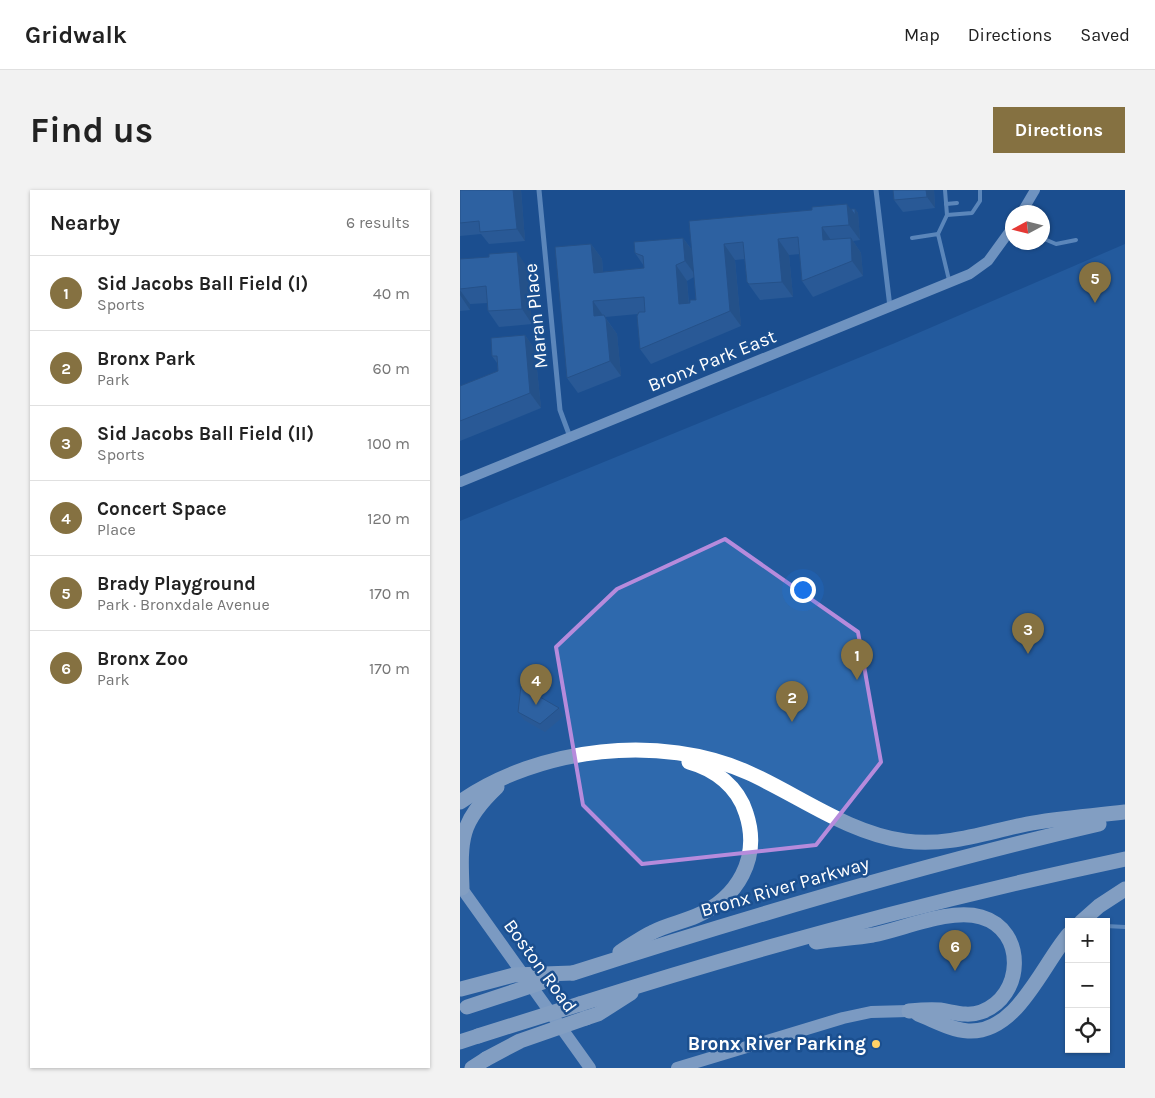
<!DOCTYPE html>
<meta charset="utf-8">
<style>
body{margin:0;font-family:Karla,sans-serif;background:#f2f2f2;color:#222}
.controls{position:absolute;right:15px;bottom:15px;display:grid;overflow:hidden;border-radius:0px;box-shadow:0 1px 4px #0004}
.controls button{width:45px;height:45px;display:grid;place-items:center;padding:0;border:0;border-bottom:1px solid #e0e0e0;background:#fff;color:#222;font:25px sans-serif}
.compass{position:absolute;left:545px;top:15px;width:45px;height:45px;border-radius:50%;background:#fff;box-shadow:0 1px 4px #0004;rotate:263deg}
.you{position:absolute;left:342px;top:399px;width:18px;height:18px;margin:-12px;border:4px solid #fff;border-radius:50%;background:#1a73e8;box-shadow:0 0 0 8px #1a73e833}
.badge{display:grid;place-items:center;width:32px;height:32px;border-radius:50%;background:#857141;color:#fff;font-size:16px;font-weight:700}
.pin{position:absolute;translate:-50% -41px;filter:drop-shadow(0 1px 2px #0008)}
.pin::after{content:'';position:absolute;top:26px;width:18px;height:15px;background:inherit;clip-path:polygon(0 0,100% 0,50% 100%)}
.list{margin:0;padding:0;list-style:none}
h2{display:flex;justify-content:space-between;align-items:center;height:65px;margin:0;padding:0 20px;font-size:21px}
h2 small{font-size:16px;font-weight:400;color:#767676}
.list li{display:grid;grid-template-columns:32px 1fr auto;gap:15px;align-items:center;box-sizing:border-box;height:75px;padding:0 20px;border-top:1px solid #e0e0e0}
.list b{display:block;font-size:19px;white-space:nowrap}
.list p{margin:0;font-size:16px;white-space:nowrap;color:#767676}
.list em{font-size:16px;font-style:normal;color:#767676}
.icon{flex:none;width:28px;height:28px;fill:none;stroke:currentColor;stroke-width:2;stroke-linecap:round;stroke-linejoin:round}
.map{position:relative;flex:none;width:665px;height:878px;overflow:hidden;border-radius:0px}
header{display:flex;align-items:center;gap:30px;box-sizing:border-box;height:70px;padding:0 25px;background:#fff;border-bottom:1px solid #e0e0e0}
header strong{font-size:24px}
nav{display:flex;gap:28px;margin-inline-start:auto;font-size:18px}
.intro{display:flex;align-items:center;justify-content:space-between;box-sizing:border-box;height:120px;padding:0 30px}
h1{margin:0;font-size:35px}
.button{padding:12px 22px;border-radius:0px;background:#857141;color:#fff;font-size:18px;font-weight:700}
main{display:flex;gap:30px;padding:0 30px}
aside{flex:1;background:#fff;border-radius:0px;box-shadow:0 1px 4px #0004}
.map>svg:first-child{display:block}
.green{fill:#2e69ad;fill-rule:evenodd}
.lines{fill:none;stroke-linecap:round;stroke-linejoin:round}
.service{stroke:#a9c9ee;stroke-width:4}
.minor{stroke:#a9c9ee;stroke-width:5}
.secondary{stroke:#d6e6fa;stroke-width:10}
.primary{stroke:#f0f6ff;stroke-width:12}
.motorway{stroke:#fff;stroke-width:15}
.motorway-bridge{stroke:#fff;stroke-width:15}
.wall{fill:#3a679d;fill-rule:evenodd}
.shaded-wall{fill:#305480}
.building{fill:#4478b7;stroke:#305480}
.marked{fill:none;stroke:#b68bdc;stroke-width:4;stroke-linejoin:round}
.poi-dot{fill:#ffd166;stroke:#1b4f8f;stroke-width:2}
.labels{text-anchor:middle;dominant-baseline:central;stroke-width:5;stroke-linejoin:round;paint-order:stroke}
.street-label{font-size:19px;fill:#fff;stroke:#1b4f8f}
.poi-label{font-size:19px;font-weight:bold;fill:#fff;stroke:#1b4f8f;text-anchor:end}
</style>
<header>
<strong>Gridwalk</strong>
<nav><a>Map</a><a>Directions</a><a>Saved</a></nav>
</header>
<div class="intro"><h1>Find us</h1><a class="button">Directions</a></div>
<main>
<aside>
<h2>Nearby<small>6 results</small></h2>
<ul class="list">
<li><span class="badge">1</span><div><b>Sid Jacobs Ball Field (I)</b><p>Sports</p></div><em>40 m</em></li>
<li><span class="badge">2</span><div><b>Bronx Park</b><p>Park</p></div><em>60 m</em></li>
<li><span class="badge">3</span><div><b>Sid Jacobs Ball Field (II)</b><p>Sports</p></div><em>100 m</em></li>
<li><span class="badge">4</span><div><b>Concert Space</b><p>Place</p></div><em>120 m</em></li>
<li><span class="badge">5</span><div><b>Brady Playground</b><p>Park · Bronxdale Avenue</p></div><em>170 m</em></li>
<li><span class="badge">6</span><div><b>Bronx Zoo</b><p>Park</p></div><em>170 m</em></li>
</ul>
</aside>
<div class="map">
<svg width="665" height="878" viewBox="0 0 665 878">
<rect width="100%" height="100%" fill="#1b4f8f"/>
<!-- green -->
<path class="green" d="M 665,54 L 665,878 L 0,878 L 0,331 L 435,153 ZM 609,732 L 646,732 L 646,859 L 609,859 Z"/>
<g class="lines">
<!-- service -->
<g class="service">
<polyline points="486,14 497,13"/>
<polyline points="487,25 512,23 520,11 520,0"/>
<polyline points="478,44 487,25 485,0"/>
<polyline points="452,48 478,44 489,90"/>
<polyline points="582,48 596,54 616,50"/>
<polyline points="646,736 665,737"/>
</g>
<!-- minor -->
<g class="minor">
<polyline points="79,0 100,220 110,247"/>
<polyline points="416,0 430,117"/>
</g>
<!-- secondary -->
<g class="secondary">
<polyline points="562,22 575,0"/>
<polyline points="0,292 510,84 528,71 552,38"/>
</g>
<!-- primary -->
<g class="primary">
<polyline points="0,696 130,878"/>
<polyline points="217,878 383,828 411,822 449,821"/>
</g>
<!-- motorway -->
<g class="motorway">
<path d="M 0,612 C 79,557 201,543 289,583 C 340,606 388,643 445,651 C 488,657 526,642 567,634 C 599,628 633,626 665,622"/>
<path d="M 2,698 C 0,649 0,632 37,597"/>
<polyline points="621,732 639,716 665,699"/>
<path d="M 356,752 C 375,749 394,748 413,745 C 444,739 490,718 521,727 C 567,740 564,807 521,822 C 507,827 494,822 480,820 C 470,819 459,820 449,821"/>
<path d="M 160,762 C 171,755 182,747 193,742 C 206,735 222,732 236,726 C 278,708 301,668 286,623 C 278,597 255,579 229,572"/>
<path d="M 113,783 C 287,727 461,675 639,634"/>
<path d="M 120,814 C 299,757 481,708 665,669"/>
<path d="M 458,824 C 474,830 491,840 508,841 C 557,844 582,775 609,744"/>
<polyline points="126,828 138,824 171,803"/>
<polyline points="0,852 18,846"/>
<polyline points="12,878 26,869"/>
</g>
<!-- motorway-bridge -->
<g class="motorway-bridge">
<polyline points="1,799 54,785 113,783"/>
<polyline points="7,817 92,789"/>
<polyline points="18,846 120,814"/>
<polyline points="26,869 60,851 126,828"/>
</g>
</g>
<!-- wall -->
<g class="wall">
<polygon points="0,0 61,0 65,51 29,54 21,44 0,46"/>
<polygon points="433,0 474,0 475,18 443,22 434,10"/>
<path d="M 391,19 L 395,19 L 398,23 L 400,50 L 393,51 L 401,63 L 403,86 L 353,107 L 342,91 L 340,64 L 329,65 L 333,107 L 300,110 L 287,92 L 285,69 L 275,70 L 281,136 L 191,174 L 180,159 L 178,124 L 145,127 L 157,144 L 161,186 L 118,203 L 107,188 L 131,54 L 142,69 L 143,82 L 184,78 L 184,76 L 175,63 L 223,48 L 232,60 ZM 234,87 L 236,110 L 229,113 L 227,91 Z"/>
<polygon points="0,69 67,77 72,134 39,137 28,121 27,113 10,114 10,120 0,121"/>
<polygon points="65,145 75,160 81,218 0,251 0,196 38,181 37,173 32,166"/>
<polygon points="99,518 104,526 85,542 64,530 58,522"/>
</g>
<!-- shaded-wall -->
<g class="shaded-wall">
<polygon points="53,0 61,0 65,51 57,39"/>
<polygon points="466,0 474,0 475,18 467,7"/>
<polygon points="387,14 395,25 395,19 398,23 400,50 389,35"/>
<polygon points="362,37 373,53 363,50"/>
<polygon points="223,48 234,63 236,86 225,71"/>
<polygon points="391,48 401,63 403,86 392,71"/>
<polygon points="318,49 329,65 333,107 322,92"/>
<polygon points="131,54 142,69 144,98 134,83"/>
<polygon points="264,54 275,70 281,136 270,121"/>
<polygon points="57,62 67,77 72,134 62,119"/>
<polygon points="216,75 227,91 230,129 219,114"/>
<polygon points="0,100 10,114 10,120 0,105"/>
<polygon points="133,111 144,127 134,126"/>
<polygon points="146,129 157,144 161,186 150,171"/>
<polygon points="65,145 75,160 81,218 70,203"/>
</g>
<!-- building -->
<g class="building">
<polygon points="0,0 53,0 57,39 20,42 19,31 0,33"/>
<polygon points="433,0 466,0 467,7 434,10"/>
<polygon points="387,14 389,35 362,37 363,50 391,48 392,71 342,91 338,47 318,49 322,92 289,94 287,92 283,52 264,54 270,121 180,159 177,126 179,122 185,122 184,107 133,111 134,126 144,125 146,129 150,171 107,188 95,57 131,54 134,83 184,78 183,66 175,63 174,52 223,48 225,71 216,75 219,114 230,113 230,110 236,110 229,31 352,20 352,17"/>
<polygon points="391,19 395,19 395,25"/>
<polygon points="57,62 62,119 28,121 26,96 0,99 0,69 29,67 29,64"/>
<polygon points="65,145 70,203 0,231 0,196 38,181 37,166 32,166 31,148"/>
<polygon points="61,496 99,518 80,534 58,522"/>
</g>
<!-- marked area -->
<path d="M0 0H665V878H0ZM 265,349 L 398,442 L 421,572 L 356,655 L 182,674 L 123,615 L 96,457 L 157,399 Z" fill="#1b4f8f" fill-opacity=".55" fill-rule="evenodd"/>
<path class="marked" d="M 265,349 L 398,442 L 421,572 L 356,655 L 182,674 L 123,615 L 96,457 L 157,399 Z"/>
<!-- markers -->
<circle class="poi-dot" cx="416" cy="854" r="5"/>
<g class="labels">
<!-- street labels -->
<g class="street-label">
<text transform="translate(76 126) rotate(-96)">Maran Place</text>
<text transform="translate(252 171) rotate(-22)">Bronx Park East</text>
<text transform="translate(325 697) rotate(-16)">Bronx River Parkway</text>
<text transform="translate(80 776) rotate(54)">Boston Road</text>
</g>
<!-- poi labels -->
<g class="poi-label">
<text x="406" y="854">Bronx River Parking</text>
</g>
</g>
</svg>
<div class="controls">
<button>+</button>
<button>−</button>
<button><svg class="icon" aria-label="locate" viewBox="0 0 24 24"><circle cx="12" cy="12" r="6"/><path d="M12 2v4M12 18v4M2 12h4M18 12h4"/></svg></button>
</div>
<svg class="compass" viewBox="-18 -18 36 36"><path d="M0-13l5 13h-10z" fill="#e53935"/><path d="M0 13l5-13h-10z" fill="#767676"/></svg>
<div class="you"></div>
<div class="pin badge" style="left:397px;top:490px">1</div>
<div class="pin badge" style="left:332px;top:532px">2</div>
<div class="pin badge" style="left:568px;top:464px">3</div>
<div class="pin badge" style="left:76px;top:515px">4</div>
<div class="pin badge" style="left:635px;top:113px">5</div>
<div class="pin badge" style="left:495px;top:781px">6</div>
</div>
</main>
